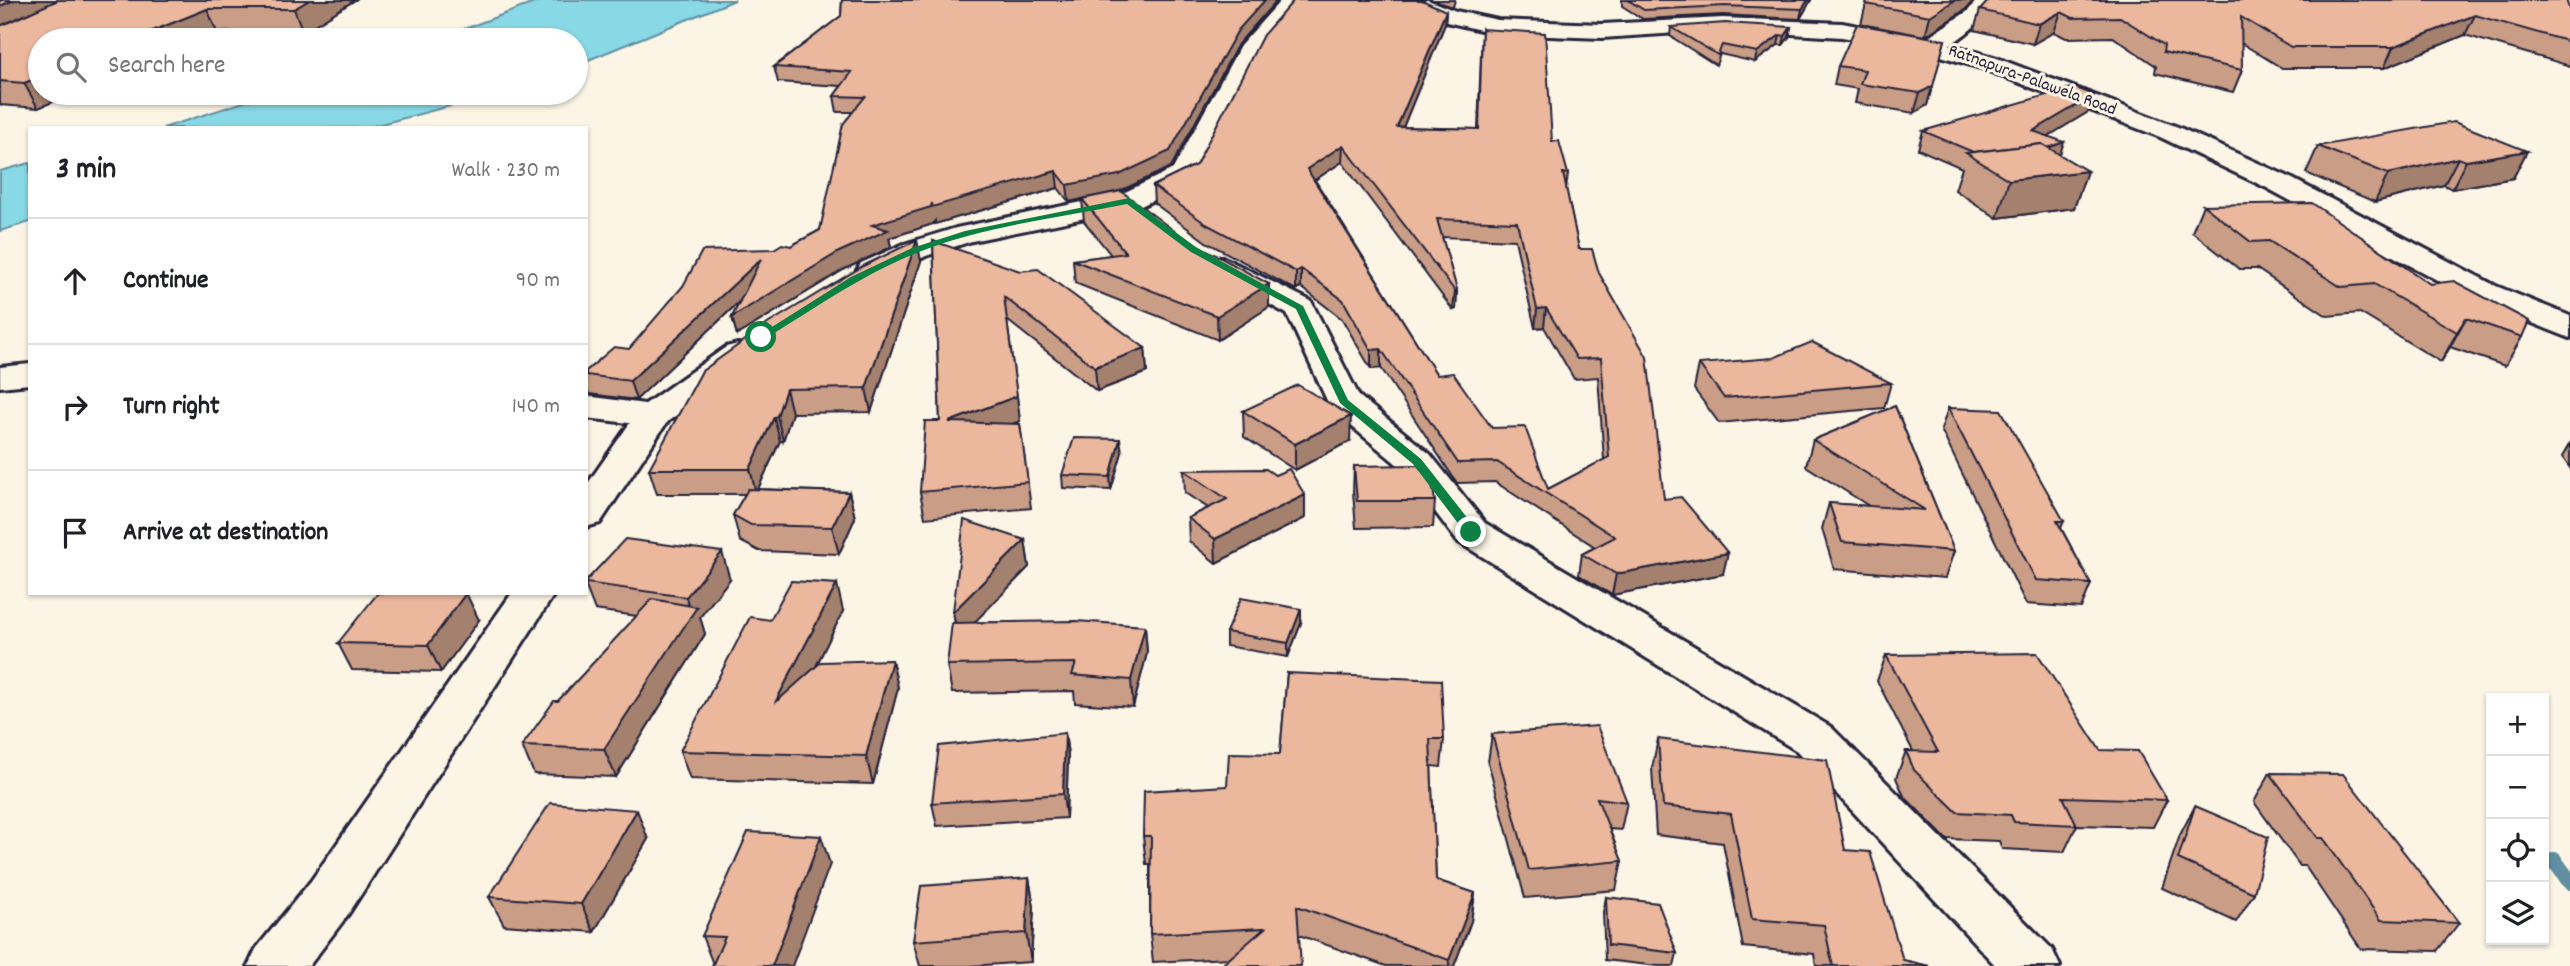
<!DOCTYPE html>
<meta charset="utf-8">
<style>
body{margin:0;font-family:Dekko,sans-serif;background:#f2f2f2;color:#202124}
.controls{position:absolute;right:21px;bottom:21px;display:grid;overflow:hidden;border-radius:0px;box-shadow:0 2px 5px #0004}
.controls button{width:63px;height:63px;display:grid;place-items:center;padding:0;border:0;border-bottom:2px solid #e0e0e0;background:#fff;color:#202124;font:35px sans-serif}
.stop{position:absolute;width:21px;height:21px;margin:-16px;border:5px solid #0b8043;border-radius:50%;background:#fff}
.stop.end{background:#0b8043;border-color:#fff;box-shadow:0 2px 7px #0008}
.list{margin:0;padding:0;list-style:none}
h2{display:flex;justify-content:space-between;align-items:center;height:91px;margin:0;padding:0 28px;font-size:30px}
h2 small{font-size:23px;font-weight:400;color:#757577}
.list li{display:grid;grid-template-columns:46px 1fr auto;gap:21px;align-items:center;box-sizing:border-box;height:126px;padding:0 28px;border-top:2px solid #e0e0e0}
.list b{display:block;font-size:26px;white-space:nowrap}
.list em{font-size:23px;font-style:normal;color:#757577}
.icon{flex:none;width:38px;height:38px;fill:none;stroke:currentColor;stroke-width:2;stroke-linecap:round;stroke-linejoin:round}
.map{position:relative;flex:none;width:2570px;height:966px;overflow:hidden}
.search{position:absolute;background:#fff;box-shadow:0 2px 5px #0004;left:28px;top:28px;width:560px;height:77px;display:flex;align-items:center;gap:18px;box-sizing:border-box;padding:0 24px;border-radius:38px;color:#757577;font-size:26px}
.panel{position:absolute;background:#fff;box-shadow:0 2px 5px #0004;left:28px;top:126px;width:560px;height:469px;border-radius:0px}
.map>svg:first-child{display:block}
.water{fill:#89d8e5;stroke:#608fa1;stroke-width:2}
.lines{fill:none;stroke-linecap:round;stroke-linejoin:round}
.stream{stroke:#608fa1;stroke-width:16}
.minor-casing{stroke:#22223b;stroke-width:6}
.tertiary-casing{stroke:#22223b;stroke-width:6}
.primary-casing{stroke:#22223b;stroke-width:6}
.minor{fill:#fcf5e5;fill-rule:evenodd}
.tertiary{fill:#fcf5e5;fill-rule:evenodd}
.primary{fill:#fcf5e5;fill-rule:evenodd}
.wall{fill:#ca9d87;stroke:#22223b;stroke-width:2;fill-rule:evenodd}
.shaded-wall{fill:#a4806e;stroke:#22223b;stroke-width:2}
.building{fill:#ebb79d;stroke:#22223b;stroke-width:2;fill-rule:evenodd}
.route{fill:#0b8043}
.labels{text-anchor:middle;dominant-baseline:central;stroke-width:6;stroke-linejoin:round;paint-order:stroke}
.far-street-label{font-size:18px;fill:#22223b;stroke:#fcf5e5}
</style>
<div class="map">
<svg width="2570" height="966" viewBox="0 0 2570 966">
<rect width="100%" height="100%" fill="#fcf5e5"/>
<filter id="ink" filterUnits="userSpaceOnUse"><feTurbulence type="fractalNoise" baseFrequency=".0143" numOctaves="2"/><feDisplacementMap in="SourceGraphic" scale="14" xChannelSelector="R" yChannelSelector="G"/><feConvolveMatrix kernelMatrix="1 2 1 2 8 2 1 2 1" color-interpolation-filters="sRGB"/></filter>
<g filter="url(#ink)">
<!-- water -->
<g class="water">
<polygon points="542,0 735,0 576,65 576,40 434,40"/>
<polygon points="272,93 500,93 366,128 163,128"/>
<polygon points="30,163 30,222 0,231 0,171"/>
</g>
<g class="lines">
<!-- stream -->
<polyline class="stream" points="2554,860 2570,882"/>
<!-- minor casing -->
<g class="minor-casing">
<g id="minor">
<path d="M 1977,0 L 1998,0 C 1985,19 1946,57 1922,51 L 1919,46 L 1922,41 L 1968,11 Z"/>
<polygon points="1222,257 1311,301 1359,396 1430,454 1485,523 1831,727 2052,949 2060,966 1996,966 1797,751 1457,541 1404,470 1331,409 1287,314 1211,272 1207,266 1211,260"/>
<polygon points="30,364 30,384 0,387 0,367"/>
<polygon points="586,396 667,407 672,415 667,423 654,426 586,418"/>
</g>
</g>
<!-- tertiary casing -->
<g class="tertiary-casing">
<g id="tertiary">
<polygon points="1281,0 1302,0 1261,48 1194,180 1139,207 972,241 926,256 883,277 872,279 861,277 857,270 861,263 904,244 956,228 1121,194 1173,169 1240,46"/>
<polygon points="738,344 750,347 755,354 750,361 667,422 600,523 586,527 586,486 641,407 726,347"/>
<polygon points="512,593 555,593 349,913 309,966 248,966 256,949 311,881"/>
</g>
</g>
<!-- primary casing -->
<g class="primary-casing">
<polygon id="primary" points="1399,0 1428,0 1456,11 1498,20 1602,24 1723,18 1842,23 1938,41 1997,58 2178,127 2287,176 2496,286 2570,316 2570,338 2474,300 2267,188 2160,137 1981,68 1927,52 1842,37 1723,30 1602,38 1498,34 1442,21 1402,4"/>
</g>
<!-- minor -->
<use href="#minor" class="minor"/>
<!-- tertiary -->
<use href="#tertiary" class="tertiary"/>
<!-- primary -->
<use href="#primary" class="primary"/>
</g>
<!-- wall -->
<g class="wall">
<polygon points="0,0 355,0 303,32 217,32 38,108 0,105"/>
<polygon points="842,0 1277,0 1238,44 1171,167 1120,191 1269,307 1218,340 1075,283 1073,260 1111,255 1084,221 1082,199 1069,202 1058,188 935,224 935,221 933,224 889,238 891,247 843,270 737,335 732,317 740,301 636,400 589,394 586,386 586,371 629,349 774,249 791,246 820,230 853,112 837,112 834,96 841,86 778,82 774,67 841,16"/>
<polygon points="1431,0 1455,0 1453,7"/>
<polygon points="1622,0 1811,0 1800,19 1723,15 1643,19 1622,6"/>
<polygon points="1866,4 1966,9 1925,36 1861,24"/>
<polygon points="1980,10 2570,11 2570,66 2465,35 2384,68 2282,68 2241,43 2242,70 2233,92 2155,73 2156,66 2113,37 2066,38 2054,32 2033,44 1974,30"/>
<path d="M 1446,11 L 1445,24 L 1403,127 L 1478,129 L 1482,29 L 1552,141 L 1568,174 L 1566,189 L 1579,249 L 1664,499 L 1723,574 L 1612,595 L 1579,575 L 1582,554 L 1595,547 L 1495,482 L 1457,483 L 1381,368 L 1371,369 L 1342,319 L 1301,287 L 1296,290 L 1206,242 L 1154,203 L 1153,186 L 1196,165 ZM 1342,162 L 1453,310 L 1456,309 L 1457,290 L 1442,237 L 1515,240 L 1535,328 L 1544,327 L 1574,379 L 1598,377 L 1604,460 L 1548,489 L 1492,428 L 1437,375 L 1315,180 Z"/>
<polygon points="1671,27 1791,27 1789,37 1783,45 1778,45 1755,62 1720,54 1716,65 1670,36"/>
<polygon points="1945,40 1927,105 1914,113 1855,103 1858,89 1834,85 1838,66"/>
<polygon points="2088,112 2048,136 2060,155 2087,171 2074,208 1997,218 1955,190 1962,168 1918,149 1923,131"/>
<polygon points="2318,146 2527,151 2513,178 2452,189 2444,185 2375,202 2306,173"/>
<polygon points="2203,205 2430,284 2522,337 2505,366 2450,347 2441,362 2360,313 2327,316 2257,269 2239,269 2192,232"/>
<polygon points="933,241 1145,348 1147,372 1097,391 1007,320 1020,421 1011,424 1020,424 1031,508 925,518 920,492 940,421"/>
<polygon points="921,261 871,412 792,413 783,441 780,441 758,489 849,492 855,518 839,554 759,551 740,541 733,515 745,494 657,494 649,469"/>
<polygon points="1699,364 1891,383 1884,408 1719,423 1694,389"/>
<polygon points="1895,406 1954,551 1945,578 1834,569 1822,529 1829,503 1869,506 1806,466 1813,440"/>
<polygon points="1948,408 2064,521 2061,528 2091,584 2081,608 2026,604 1941,430"/>
<polygon points="1243,411 1350,441 1295,470 1244,437"/>
<polygon points="2570,443 2570,468 2562,457"/>
<polygon points="1122,452 1111,490 1063,488 1062,475"/>
<polygon points="1354,466 1435,501 1433,527 1356,528 1353,492"/>
<polygon points="1184,470 1305,518 1216,563 1189,541 1188,518 1208,508 1185,493"/>
<polygon points="1025,540 1029,567 974,622 1145,626 1147,653 1133,707 1075,703 1074,691 952,693 947,665 955,623 953,612"/>
<polygon points="730,579 700,617 705,634 616,777 534,774 522,746 558,701 637,616 595,610 586,587 586,581"/>
<polygon points="843,611 816,666 892,660 898,688 873,784 690,779 680,751 770,620"/>
<polygon points="479,620 441,672 352,670 338,643"/>
<polygon points="1301,623 1288,657 1226,646 1226,632"/>
<polygon points="1886,655 2100,750 2167,800 2153,827 2077,825 2064,852 2002,849 1999,841 1946,839 1904,796 1896,778 1906,751 1913,751 1877,681"/>
<polygon points="1287,673 1444,739 1441,767 1431,766 1436,880 1475,893 1471,921 1454,966 1386,966 1299,935 1230,958 1153,962 1150,934 1150,864 1146,864 1143,836 1280,754"/>
<polygon points="1065,733 1068,755 1066,818 937,826 932,803"/>
<polygon points="1492,734 1627,802 1621,830 1609,829 1622,861 1616,890 1525,898 1488,762"/>
<polygon points="1658,739 1845,850 1903,960 1929,966 1816,966 1814,954 1743,947 1723,843 1656,835 1652,768"/>
<polygon points="2270,773 2459,923 2437,951 2361,949 2305,866 2300,866 2254,802"/>
<polygon points="2195,806 2254,893 2236,922 2162,888 2180,835"/>
<polygon points="648,839 594,932 504,925 489,897"/>
<polygon points="830,864 713,964 702,936"/>
<polygon points="1029,878 1034,907 1031,962 970,966 920,966 913,941"/>
<polygon points="1606,897 1677,953 1674,966 1658,966 1605,960 1603,912"/>
</g>
<!-- shaded-wall -->
<g class="shaded-wall">
<polygon points="14,0 73,0 0,35 0,6"/>
<polygon points="309,0 355,0 303,32 294,9"/>
<polygon points="1265,0 1277,0 1238,44 1171,167 1120,191 1069,202 1067,185"/>
<polygon points="1808,0 1811,0 1800,19 1802,9"/>
<polygon points="1955,0 1974,0 1966,9 1925,36 1930,16"/>
<polygon points="207,9 217,32 198,40 130,40"/>
<polygon points="1446,11 1445,24 1397,142 1397,127"/>
<polygon points="2061,12 2054,32 2033,44 2039,24"/>
<polygon points="2475,15 2465,35 2384,68 2393,47"/>
<polygon points="1791,27 1789,37 1783,45 1785,36"/>
<polygon points="1780,35 1778,45 1755,62 1757,52"/>
<polygon points="1940,59 1927,105 1914,113 1920,93"/>
<polygon points="40,77 40,93 75,93 38,108 24,83"/>
<polygon points="2094,95 2088,112 2027,149 2033,131"/>
<polygon points="2064,142 2058,160 2003,164"/>
<polygon points="1343,145 1342,162 1307,185 1307,169"/>
<polygon points="2527,151 2513,178 2452,189 2466,161"/>
<polygon points="2458,158 2444,185 2375,202 2388,174"/>
<polygon points="1056,171 1058,188 935,224 935,221 933,224 889,238 891,247 843,270 737,335 732,317 872,225 932,203"/>
<polygon points="2087,171 2074,208 1997,218 2009,180"/>
<polygon points="917,240 921,261 871,412 866,388"/>
<polygon points="761,259 765,277 636,400 630,381"/>
<polygon points="1301,269 1301,287 1296,290 1296,272"/>
<polygon points="1269,284 1269,307 1218,340 1217,316"/>
<polygon points="1457,290 1456,309 1453,310 1455,291"/>
<polygon points="1546,308 1544,327 1535,328 1537,309"/>
<polygon points="2466,318 2450,347 2441,362 2457,332"/>
<polygon points="1145,348 1147,372 1097,391 1095,367"/>
<polygon points="1381,349 1381,368 1371,369 1371,350"/>
<polygon points="786,389 792,413 783,441 777,416"/>
<polygon points="1017,396 1020,421 953,446 949,422"/>
<polygon points="1351,416 1350,441 1295,470 1295,444"/>
<polygon points="774,417 780,441 756,493 750,469"/>
<polygon points="1120,439 1122,452 1111,490 1110,477"/>
<polygon points="849,492 855,518 839,554 832,527"/>
<polygon points="1305,495 1305,518 1216,563 1215,539"/>
<polygon points="1025,540 1029,567 958,639 953,612"/>
<polygon points="722,552 730,579 700,617 705,634 616,777 604,749 691,615 686,597"/>
<polygon points="1728,553 1723,574 1612,595 1616,574"/>
<polygon points="837,584 843,611 784,732 775,703"/>
<polygon points="466,593 479,620 441,672 428,645"/>
<polygon points="1301,609 1301,623 1288,657 1288,643"/>
<polygon points="1145,626 1147,653 1133,707 1131,680"/>
<polygon points="892,660 898,688 873,784 866,756"/>
<polygon points="1065,733 1068,755 1066,818 1063,794"/>
<polygon points="637,810 648,839 594,932 581,904"/>
<polygon points="821,836 830,864 792,966 772,966"/>
<polygon points="1029,878 1034,907 1031,962 1026,933"/>
<polygon points="1475,893 1471,921 1454,966 1449,966 1449,960"/>
</g>
<!-- building -->
<g class="building">
<polygon points="0,0 14,0 0,6"/>
<polygon points="58,0 309,0 294,9 207,9 130,40 40,40 40,77 24,83 0,81 0,26"/>
<polygon points="842,0 1265,0 1238,30 1170,151 1119,175 1067,185 1056,171 932,207 932,203 931,207 872,225 888,230 839,252 732,317 761,259 630,381 586,375 586,371 614,347 629,349 683,286 702,251 774,249 782,244 791,246 820,230 843,124 865,97 834,96 852,72 774,67 841,16"/>
<path d="M 1294,0 L 1422,0 L 1446,11 L 1397,127 L 1479,129 L 1482,29 L 1545,33 L 1552,141 L 1559,141 L 1568,174 L 1563,173 L 1579,249 L 1592,249 L 1599,273 L 1647,357 L 1664,499 L 1681,497 L 1728,553 L 1616,574 L 1582,554 L 1615,537 L 1497,462 L 1458,463 L 1381,349 L 1371,350 L 1343,300 L 1301,269 L 1296,272 L 1206,224 L 1153,186 L 1196,165 L 1263,35 ZM 1343,145 L 1455,291 L 1457,290 L 1437,219 L 1517,222 L 1537,309 L 1546,308 L 1577,359 L 1601,358 L 1609,457 L 1548,489 L 1525,427 L 1492,428 L 1453,373 L 1437,375 L 1307,169 Z"/>
<polygon points="1628,0 1808,0 1802,9 1725,6 1644,10"/>
<polygon points="1867,0 1955,0 1930,16 1866,4"/>
<polygon points="1989,0 2566,0 2570,11 2570,42 2475,15 2393,47 2291,47 2241,17 2242,70 2163,52 2164,45 2120,17 2073,18 2061,12 2039,24 1980,10"/>
<polygon points="1725,23 1791,27 1785,36 1780,35 1757,52 1722,45 1718,55 1671,27"/>
<polygon points="1857,24 1945,40 1933,86 1920,93 1860,84 1865,70 1838,66"/>
<polygon points="2074,87 2094,95 2033,131 2064,142 2048,148 2042,144 1973,152 1923,131"/>
<polygon points="2454,122 2527,151 2466,161 2458,158 2388,174 2318,146"/>
<polygon points="2042,144 2087,171 2009,180 1966,153"/>
<polygon points="1121,191 1181,236 1269,284 1217,316 1073,260 1126,253 1082,199"/>
<polygon points="2312,203 2430,284 2454,281 2529,321 2522,337 2466,318 2457,332 2374,284 2341,287 2269,241 2251,242 2203,205"/>
<polygon points="917,240 866,388 786,389 777,416 774,417 750,469 649,469 702,371 769,323 863,266"/>
<polygon points="933,241 1020,271 1038,269 1145,348 1095,367 1004,297 1017,396 949,422 1020,424 1028,482 920,492 925,421 940,421"/>
<polygon points="1812,342 1891,383 1724,398 1699,364 1773,358"/>
<polygon points="1298,385 1351,416 1295,444 1243,411"/>
<polygon points="1895,406 1954,551 1842,542 1829,503 1925,510 1813,440"/>
<polygon points="1948,408 2001,410 2064,521 2057,521 2091,584 2036,580"/>
<polygon points="1074,438 1120,439 1110,477 1062,475"/>
<polygon points="1418,465 1432,483 1435,501 1357,501 1354,466"/>
<polygon points="1266,469 1275,475 1289,469 1305,495 1215,539 1188,518 1227,499 1184,470"/>
<polygon points="748,489 849,492 832,527 751,525 733,515"/>
<polygon points="964,520 1025,540 953,612"/>
<polygon points="625,539 722,552 686,597 586,583 586,581"/>
<polygon points="791,581 837,584 775,703 821,662 892,660 866,756 680,751 750,617 770,620"/>
<polygon points="378,593 466,593 428,645 338,643"/>
<polygon points="1241,598 1301,609 1288,643 1226,632"/>
<polygon points="652,599 697,607 604,749 522,746 554,701 558,701"/>
<polygon points="1076,621 1145,626 1131,680 1072,675 1076,663 947,665 952,623"/>
<polygon points="2037,653 2100,750 2138,751 2167,800 2063,797 2077,825 2014,822 2011,815 1957,812 1914,770 1906,751 1938,752 1886,655"/>
<polygon points="1287,673 1441,680 1444,739 1430,739 1436,880 1475,893 1449,960 1297,906 1301,966 1223,966 1223,964 1265,928 1150,934 1151,836 1143,836 1144,791 1227,786 1229,753 1280,754"/>
<polygon points="1597,726 1627,802 1597,798 1622,861 1529,870 1492,734"/>
<polygon points="1065,733 1063,794 932,803 939,746"/>
<polygon points="1658,739 1827,760 1845,850 1870,852 1903,960 1929,966 1833,966 1824,925 1752,919 1731,814 1663,806"/>
<polygon points="2270,773 2343,774 2459,923 2381,920 2323,838 2318,838"/>
<polygon points="550,803 637,810 581,904 489,897"/>
<polygon points="2195,806 2268,837 2254,893 2178,859"/>
<polygon points="748,832 821,836 772,966 712,966 725,937 702,936"/>
<polygon points="1029,878 1026,933 913,941 921,886"/>
<polygon points="1606,897 1658,903 1677,953 1608,945"/>
</g>
</g>
<!-- route -->
<path class="route" d="M 1129,198 L 1197,248 L 1303,306 L 1348,400 L 1421,459 L 1476,529 L 1476,535 L 1467,535 L 1413,464 L 1340,403 L 1296,309 L 1191,252 L 1127,204 C 1058,218 984,226 919,252 C 863,274 815,308 765,339 L 756,337 L 851,277 L 912,248 L 965,231 Z"/>
<g class="labels">
<!-- far-street labels -->
<g class="far-street-label">
<text transform="translate(2032 81) rotate(20)">Ratnapura-Palawela Road</text>
</g>
</g>
</svg>
<div class="controls">
<button>+</button>
<button>−</button>
<button><svg class="icon" aria-label="locate" viewBox="0 0 24 24"><circle cx="12" cy="12" r="6"/><path d="M12 2v4M12 18v4M2 12h4M18 12h4"/></svg></button>
<button><svg class="icon" aria-label="layers" viewBox="0 0 24 24"><path d="M12 4l9 5-9 5-9-5zM3 14l9 5 9-5"/></svg></button>
</div>
<div class="stop" style="left:761px;top:337px"></div>
<div class="stop end" style="left:1471px;top:532px"></div>
<div class="search"><svg class="icon" aria-label="search" viewBox="0 0 24 24"><circle cx="10" cy="10" r="6"/><path d="M15 15l6 6"/></svg>Search here</div>
<section class="panel">
<h2>3 min<small>Walk · 230 m</small></h2>
<ul class="list">
<li><svg class="icon" aria-label="ahead" viewBox="0 0 24 24"><path d="M12 20V5M6 11l6-6 6 6"/></svg><div><b>Continue</b></div><em>90 m</em></li>
<li><svg class="icon" aria-label="right" viewBox="0 0 24 24"><path d="M7 20v-9h11M14 6l5 5-5 5"/></svg><div><b>Turn right</b></div><em>140 m</em></li>
<li><svg class="icon" aria-label="arrive" viewBox="0 0 24 24"><path d="M6 21V4h12l-3 4 3 4H6"/></svg><div><b>Arrive at destination</b></div></li>
</ul>
</section>
</div>
